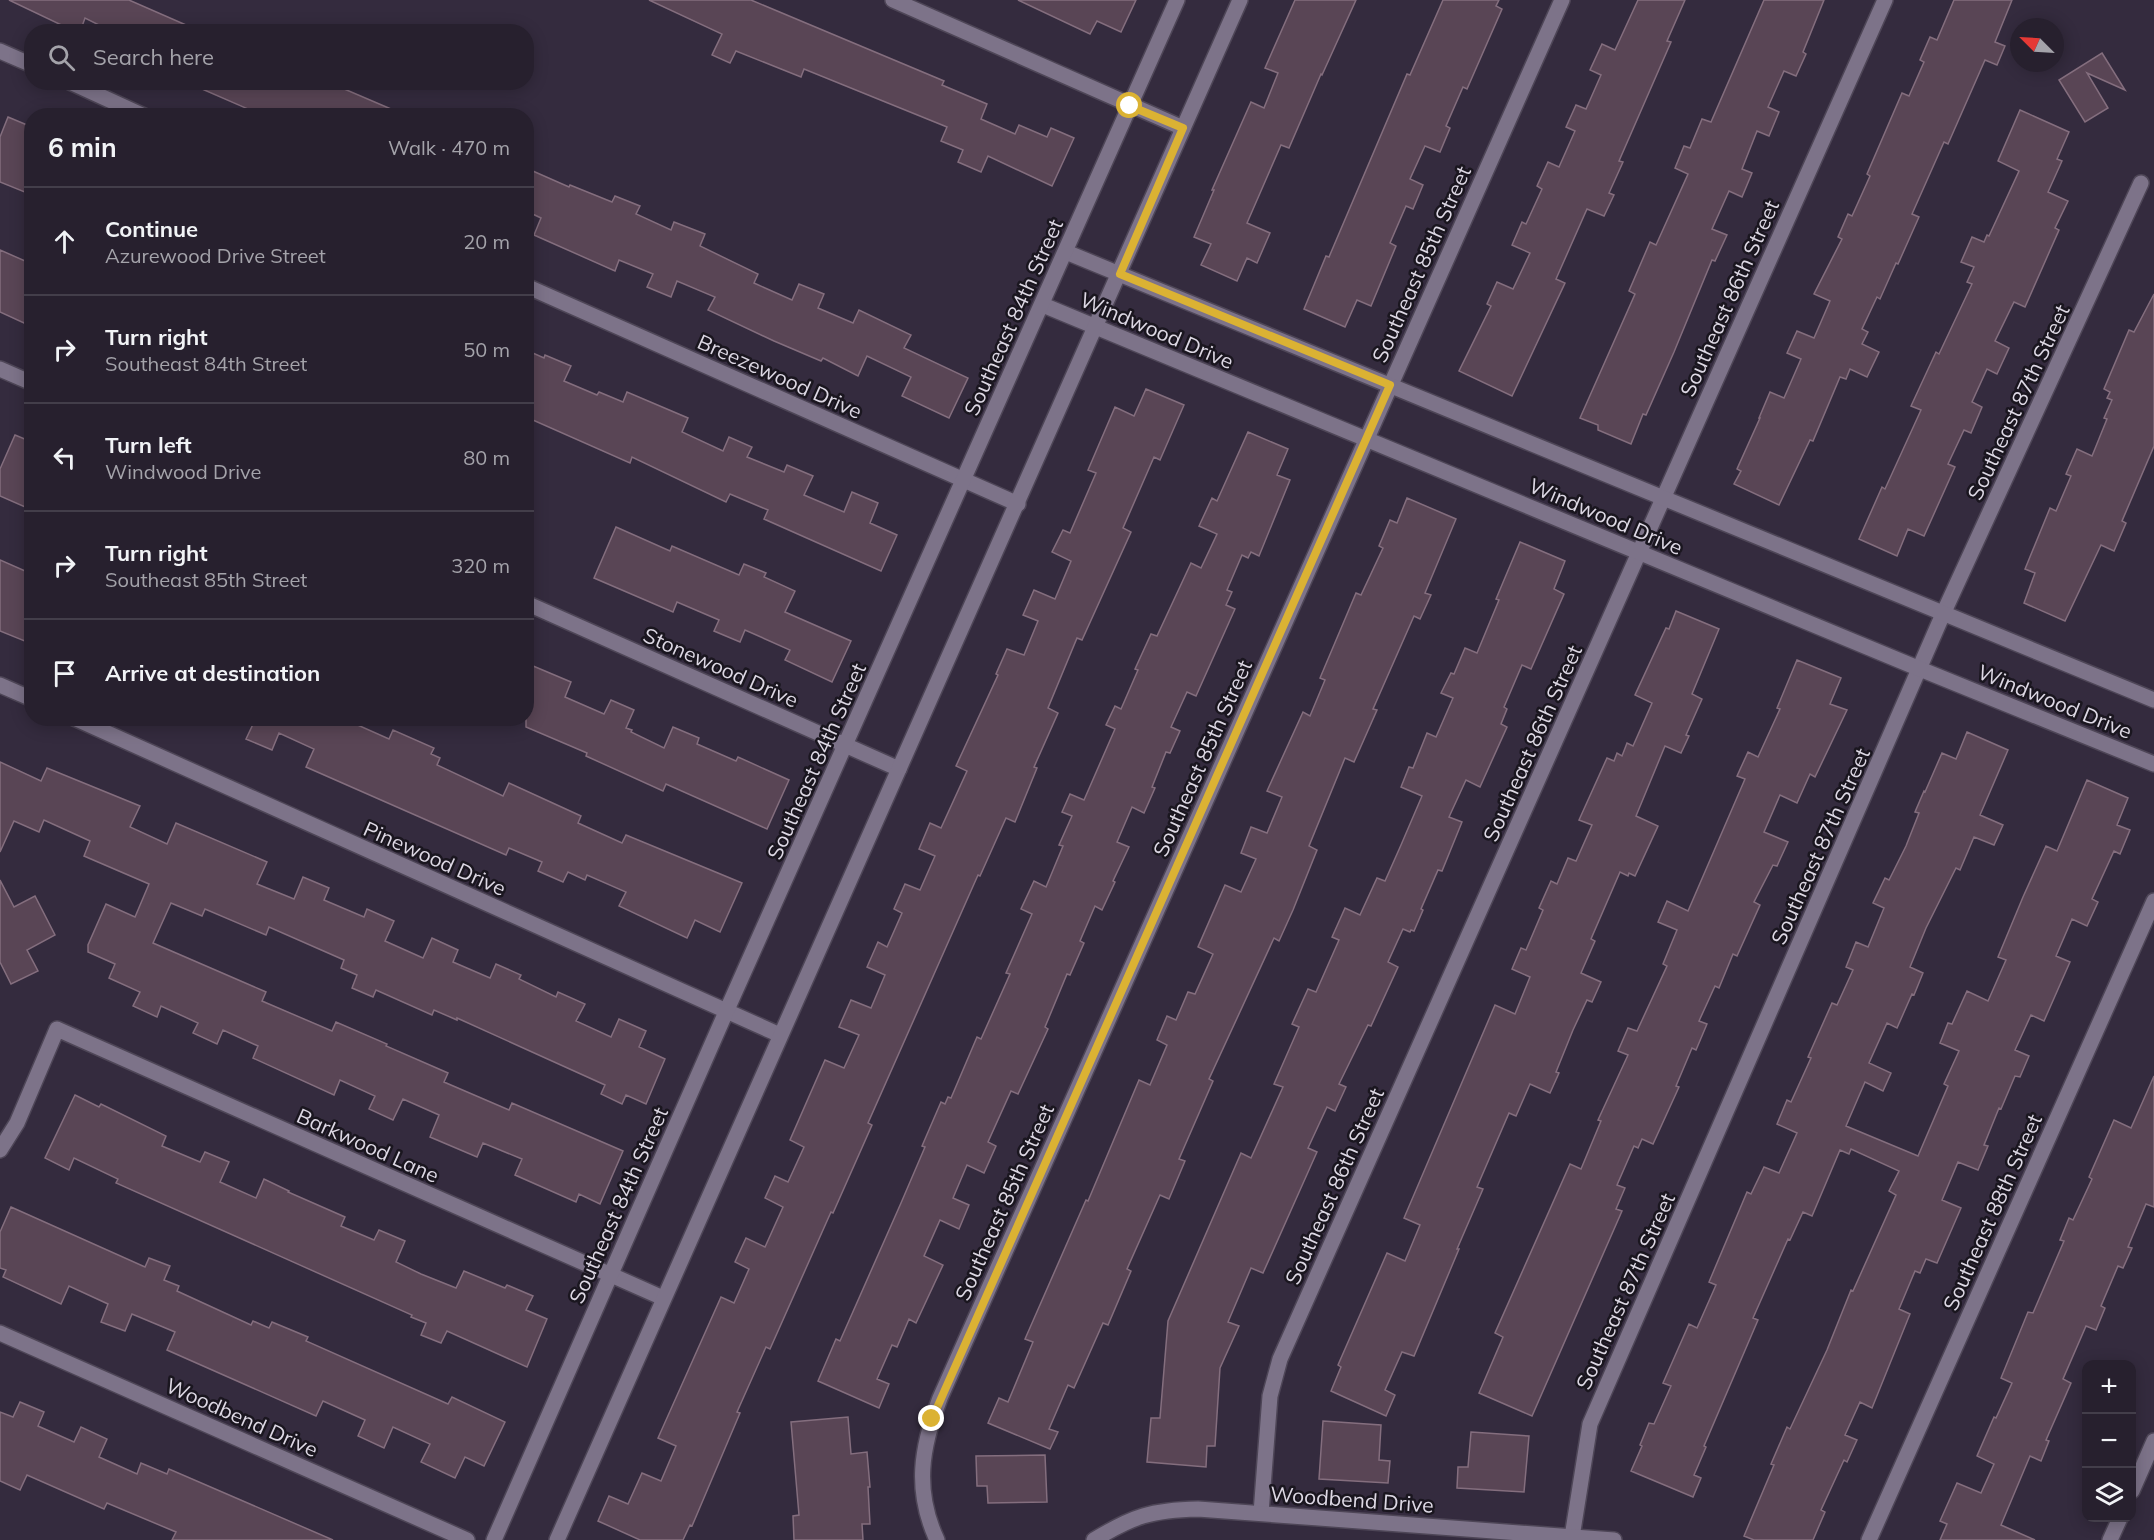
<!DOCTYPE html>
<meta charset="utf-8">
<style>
body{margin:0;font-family:Mulish,sans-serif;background:#332d3a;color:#f1f3f6}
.controls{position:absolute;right:18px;bottom:18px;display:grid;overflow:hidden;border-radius:12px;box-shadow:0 3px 15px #0003}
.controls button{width:54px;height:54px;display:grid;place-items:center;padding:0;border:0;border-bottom:2px solid #433e4a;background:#27202e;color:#f1f3f6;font:30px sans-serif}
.compass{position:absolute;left:2010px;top:18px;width:54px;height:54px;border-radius:50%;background:#27202e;box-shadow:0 3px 15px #0003;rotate:294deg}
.stop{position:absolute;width:18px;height:18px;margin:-14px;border:4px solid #dbb233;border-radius:50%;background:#fff}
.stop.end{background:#dbb233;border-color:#fff;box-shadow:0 2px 6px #0008}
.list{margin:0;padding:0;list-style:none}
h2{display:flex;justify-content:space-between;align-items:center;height:78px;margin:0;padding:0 24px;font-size:26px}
h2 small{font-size:20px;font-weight:400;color:#a4a3aa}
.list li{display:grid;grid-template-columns:39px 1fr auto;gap:18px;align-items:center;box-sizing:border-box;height:108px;padding:0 24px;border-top:2px solid #433e4a}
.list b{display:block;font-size:22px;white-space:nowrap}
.list p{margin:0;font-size:20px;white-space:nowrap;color:#a4a3aa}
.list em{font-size:20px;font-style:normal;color:#a4a3aa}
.icon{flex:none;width:33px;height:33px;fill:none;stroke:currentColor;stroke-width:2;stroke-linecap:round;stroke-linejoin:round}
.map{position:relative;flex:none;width:2154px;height:1540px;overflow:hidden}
.search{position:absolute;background:#27202e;box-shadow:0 3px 15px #0003;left:24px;top:24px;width:510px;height:66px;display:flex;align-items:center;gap:15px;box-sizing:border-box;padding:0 21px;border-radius:24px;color:#a4a3aa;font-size:22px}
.panel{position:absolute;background:#27202e;box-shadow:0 3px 15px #0003;left:24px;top:108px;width:510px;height:618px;border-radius:24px}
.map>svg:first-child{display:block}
.building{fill:#594555;stroke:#846e7e;stroke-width:1.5}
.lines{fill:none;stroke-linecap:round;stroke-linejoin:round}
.minor-casing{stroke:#4e4657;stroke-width:18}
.tertiary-casing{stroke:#4e4657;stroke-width:18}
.minor{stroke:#7d7389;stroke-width:15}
.tertiary{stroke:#7d7389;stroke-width:15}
.route{stroke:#dbb233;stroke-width:8}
.labels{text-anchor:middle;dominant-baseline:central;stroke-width:5;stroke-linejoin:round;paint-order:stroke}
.street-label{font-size:21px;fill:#ddd8e4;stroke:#1a161f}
</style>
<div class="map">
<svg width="2154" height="1540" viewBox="0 0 2154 1540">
<rect width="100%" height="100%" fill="#342b3e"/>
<!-- building -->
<g class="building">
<polygon points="9,0 129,0 202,32 113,32 85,18 80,32 76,32"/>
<polygon points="649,0 751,0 944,81 942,85 987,104 981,119 1015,134 1019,125 1047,137 1051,128 1074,138 1052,186 988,156 981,172 958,162 963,150 941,141 947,127 804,69 801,77 736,51 730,63 712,55 722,34"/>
<polygon points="1018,0 1136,0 1121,32 1097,21 1090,34"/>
<polygon points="1295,0 1356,0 1322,75 1321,74 1289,148 1281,145 1247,223 1270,233 1257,263 1247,258 1237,281 1201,265 1211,244 1194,237 1214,190 1212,190 1251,102 1264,108 1278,73 1265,68"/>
<polygon points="1443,0 1499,0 1496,6 1502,9 1467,89 1463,87 1446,126 1450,128 1440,152 1425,146 1410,179 1423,185 1413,209 1406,206 1390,243 1396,246 1371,306 1357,300 1345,327 1304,309 1326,256 1329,257 1407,74 1410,75"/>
<polygon points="1638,0 1685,0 1667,41 1671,42 1619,161 1623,162 1609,193 1614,195 1604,216 1587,209 1556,279 1565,283 1512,396 1459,371 1491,306 1487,304 1497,282 1513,289 1530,253 1512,245 1522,222 1526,224 1542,189 1537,186 1548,162 1559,167 1575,131 1566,127 1576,105 1586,109 1601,75 1590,70 1602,44 1615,50"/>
<polygon points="1764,0 1824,0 1803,52 1806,54 1796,76 1784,71 1768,107 1779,112 1769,136 1757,131 1742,169 1752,173 1742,197 1729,191 1712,229 1727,235 1715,261 1712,260 1674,352 1646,415 1643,414 1631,444 1598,430 1598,425 1580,418 1635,294 1629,291 1650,242 1656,245 1688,174 1675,168 1684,146 1690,148 1702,119 1711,122"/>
<polygon points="1954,0 2012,0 1995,42 2005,46 1997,65 1985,60 1948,144 1944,142 1912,214 1919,217 1898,264 1896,263 1880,299 1877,297 1862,329 1868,332 1862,344 1879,352 1867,377 1850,369 1846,379 1840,377 1813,441 1810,440 1779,505 1734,484 1741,471 1737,469 1760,418 1759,418 1770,392 1784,398 1801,359 1787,353 1797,331 1814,338 1830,301 1814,294 1842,239 1838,237 1848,214 1852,216 1870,176 1867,174 1902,93 1909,96 1924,62 1920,60 1930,37 1937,40"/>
<polygon points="2102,53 2125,90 2087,73 2108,108 2085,122 2059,80"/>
<polygon points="186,82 328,82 405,115 264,116"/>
<polygon points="2020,110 2069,132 2057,159 2062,161 2048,192 2068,201 2055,228 2059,230 2025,307 2014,302 1995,341 2009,348 1997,374 1987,369 1972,402 1982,407 1971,433 1964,430 1948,464 1955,467 1924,536 1908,529 1897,556 1859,539 1882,487 1885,489 1921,410 1911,406 1936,352 1939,354 1972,284 1967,282 1974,267 1961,262 1972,237 1984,242 1987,235 1989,236 2019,171 1998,161"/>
<polygon points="8,117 32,127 32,133 25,148 32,150 32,195 0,182 0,137"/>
<polygon points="526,168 569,187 570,185 612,202 615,196 640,206 636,214 671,230 674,222 705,234 700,246 758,274 754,283 792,300 799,284 824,294 818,308 853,323 859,310 911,335 904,348 968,378 949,418 902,396 911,377 867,356 858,376 823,358 821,361 774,341 708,310 715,297 677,281 671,297 647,287 653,274 619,260 615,271 534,235 541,218 526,211"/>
<polygon points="0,250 32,264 32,307 24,323 0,312"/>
<polygon points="2154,294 2154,446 2122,521 2126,523 2114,551 2101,545 2065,621 2024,603 2035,573 2025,569 2050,508 2056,511 2071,476 2066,474 2077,449 2092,456 2107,419 2104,418 2112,400 2107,398 2110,392 2104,389 2129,330 2134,332"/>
<polygon points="526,350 544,358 545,355 571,366 564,381 597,395 599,392 623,402 627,392 688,418 682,432 723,451 729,437 752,447 747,457 784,472 787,465 813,476 804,495 844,512 852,492 878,503 870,523 897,535 881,571 764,519 768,510 730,494 726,502 632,457 630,463 526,417"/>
<polygon points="1146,389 1184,405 1160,460 1154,457 1123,528 1131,532 1082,640 1077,638 1048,708 1058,713 1034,767 1037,768 1015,822 1006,818 980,876 978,875 868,1123 872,1125 833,1213 831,1212 770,1349 766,1347 737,1412 740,1413 692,1526 690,1525 683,1540 640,1540 598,1521 609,1496 628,1504 642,1473 661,1481 676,1446 658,1438 721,1297 734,1303 749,1269 735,1262 746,1238 765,1247 783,1207 765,1198 775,1176 788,1182 804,1147 790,1140 825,1060 844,1068 859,1035 839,1027 851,1000 871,1008 885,975 867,967 878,942 887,947 902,913 894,909 905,884 920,890 935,856 919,849 930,823 941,828 967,771 956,766 998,675 996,674 1007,649 1024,655 1038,621 1023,615 1034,590 1055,599 1071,561 1052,552 1063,530 1070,533 1096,473 1088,470 1115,407 1134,416"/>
<polygon points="1248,432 1288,449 1277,475 1290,480 1259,556 1251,552 1248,558 1242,555 1227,590 1232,592 1226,605 1235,609 1196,696 1187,692 1171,727 1180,731 1170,753 1166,752 1152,787 1155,788 1144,813 1132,807 1117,842 1129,847 1113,881 1115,882 1102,910 1095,906 1080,941 1084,943 1070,975 1067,974 1045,1027 1048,1029 1018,1094 1011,1091 988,1142 996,1146 984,1173 967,1165 953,1198 969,1205 959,1229 940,1220 924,1256 943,1265 916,1323 909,1319 897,1347 892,1345 877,1379 889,1384 879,1408 818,1381 836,1339 840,1341 901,1203 925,1147 922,1146 941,1102 945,1104 948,1097 951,1098 977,1037 981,1039 1010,974 1006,973 1032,914 1021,909 1034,881 1046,887 1063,846 1059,845 1072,816 1062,812 1070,794 1084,800 1115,729 1106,725 1115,706 1121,709 1138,670 1135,669 1151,634 1157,636 1191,563 1201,568 1217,534 1199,526 1212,498 1217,501"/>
<polygon points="15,435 32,442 32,510 0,496 0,469"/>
<polygon points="1407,498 1456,519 1425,593 1431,595 1420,619 1414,616 1373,709 1377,710 1354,762 1345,758 1309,846 1317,850 1293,910 1279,941 1274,938 1209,1079 1213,1081 1179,1159 1185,1161 1169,1199 1160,1195 1127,1269 1131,1271 1108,1325 1103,1323 1074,1388 1068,1385 1049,1429 1058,1432 1050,1449 988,1423 999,1398 1008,1402 1033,1342 1025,1339 1086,1200 1088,1201 1139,1080 1150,1085 1167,1045 1157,1040 1167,1016 1176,1020 1188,992 1195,994 1213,954 1198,947 1225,885 1241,892 1256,859 1241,853 1251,827 1267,833 1282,797 1267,791 1303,712 1310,716 1325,680 1320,678 1356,593 1361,595 1383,548 1379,546 1390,520 1397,523"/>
<polygon points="616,527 670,551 672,546 739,575 744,564 766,573 764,577 795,591 785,612 851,641 832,682 785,660 790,650 745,630 740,642 714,631 719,620 677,602 673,612 594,578"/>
<polygon points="1520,542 1565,561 1554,589 1564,594 1531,669 1522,665 1504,707 1507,709 1501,724 1507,727 1480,787 1466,780 1449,817 1462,822 1442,871 1438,870 1421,909 1423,910 1414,931 1411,930 1410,932 1403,929 1388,962 1398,967 1371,1026 1368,1025 1339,1084 1346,1087 1335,1111 1327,1107 1308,1148 1317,1152 1263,1273 1251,1268 1228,1322 1239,1326 1220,1368 1215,1446 1207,1446 1206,1467 1147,1462 1151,1418 1160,1418 1168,1321 1241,1153 1251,1158 1283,1087 1274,1084 1299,1027 1292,1024 1308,989 1316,992 1339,940 1332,937 1345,908 1360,915 1377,878 1385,881 1401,845 1422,796 1401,787 1409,767 1413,768 1427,733 1436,737 1453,698 1441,693 1451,673 1454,674 1465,648 1477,653 1499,600 1496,599"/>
<polygon points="0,560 32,574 32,644 0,631"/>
<polygon points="1676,611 1719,629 1692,694 1702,699 1686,735 1689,736 1681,753 1665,746 1636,816 1658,826 1635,876 1629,873 1628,876 1620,872 1591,939 1595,941 1581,973 1601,982 1592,1002 1587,1000 1573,1030 1556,1072 1559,1073 1550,1093 1530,1084 1516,1116 1509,1113 1477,1187 1483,1189 1457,1249 1459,1249 1414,1356 1402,1352 1385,1390 1395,1395 1386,1416 1331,1391 1341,1367 1338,1365 1387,1253 1405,1261 1420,1225 1404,1218 1495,1005 1515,1014 1530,977 1512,969 1521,948 1526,950 1543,910 1539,908 1551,881 1557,884 1568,858 1576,861 1592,825 1579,820 1607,758 1614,761 1617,753 1622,756 1627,743 1633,746 1652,703 1635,695 1666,628 1669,629"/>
<polygon points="1797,660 1841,678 1830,704 1847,710 1815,777 1810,774 1797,803 1780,795 1764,832 1788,842 1777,866 1773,865 1754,902 1760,905 1737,956 1733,954 1719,988 1715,986 1699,1021 1707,1024 1696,1050 1692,1048 1676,1086 1679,1087 1653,1144 1642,1139 1638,1148 1634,1146 1617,1185 1625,1188 1616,1209 1622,1211 1532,1416 1479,1393 1503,1337 1495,1333 1570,1164 1581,1169 1601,1121 1598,1120 1628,1055 1618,1051 1628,1028 1637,1031 1667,966 1663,964 1677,930 1658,922 1667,901 1688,911 1745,779 1737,776 1748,752 1758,757 1780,709 1777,708"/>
<polygon points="526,663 571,682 565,697 604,714 611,700 634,710 626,728 632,730 631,732 664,748 673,727 699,738 697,744 736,761 738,757 789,780 767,829 666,784 663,791 586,756 587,753 526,727"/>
<polygon points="247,718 342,718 389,739 393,730 434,748 431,754 440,758 437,765 503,796 509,783 581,816 578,823 622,843 626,835 742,883 720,932 695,920 687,938 619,906 626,892 587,875 585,880 568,872 563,882 538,871 542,862 509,848 506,855 306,767 314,749 279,733 272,750 246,739 254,722"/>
<polygon points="1967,732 2008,750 1980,815 2003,825 1994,845 1974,837 1960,870 1956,868 1926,928 1910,967 1923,973 1914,995 1912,994 1897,1028 1887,1023 1869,1063 1891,1073 1883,1091 1865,1082 1846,1126 1918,1156 1948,1086 1944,1084 1959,1051 1940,1043 1948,1023 1952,1024 1967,991 1988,1001 2006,960 1998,957 2023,897 2046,846 2057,851 2087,780 2128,798 2117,825 2130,830 2120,854 2114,851 2092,899 2098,902 2087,926 2072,919 2056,956 2070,962 2044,1021 2031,1015 2015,1050 2029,1056 2020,1077 2015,1076 2001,1109 1999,1108 1984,1145 1988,1146 1978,1170 1958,1162 1942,1200 1961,1208 1937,1263 1926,1259 1920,1273 1915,1271 1899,1309 1910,1314 1872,1408 1860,1402 1845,1435 1857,1440 1847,1462 1844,1460 1821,1510 1825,1512 1813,1540 1754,1540 1744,1536 1774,1465 1771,1464 1787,1427 1790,1429 1827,1350 1851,1290 1853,1291 1896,1195 1889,1191 1899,1171 1851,1149 1849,1154 1840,1150 1812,1216 1803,1212 1790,1240 1788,1239 1753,1318 1758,1320 1704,1446 1706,1447 1694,1475 1701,1478 1693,1497 1631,1471 1642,1446 1640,1445 1649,1423 1654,1424 1671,1386 1663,1383 1689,1324 1697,1328 1716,1285 1709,1282 1747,1192 1751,1194 1764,1167 1779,1173 1797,1133 1777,1124 1787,1100 1791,1102 1811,1058 1808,1057 1832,1003 1837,1005 1853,970 1846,967 1856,942 1868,947 1884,908 1873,903 1885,878 1889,880 1906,846 1919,813 1915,812 1924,791 1925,792 1942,753 1956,759"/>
<polygon points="0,762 41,781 47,768 140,806 130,827 167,844 176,823 267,862 257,884 294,899 303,877 329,888 324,900 364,917 367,909 394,921 385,941 423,958 432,938 458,950 453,962 490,978 496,964 521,975 519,979 556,997 558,992 585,1004 576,1021 611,1037 619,1019 646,1031 639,1047 665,1059 646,1104 626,1095 622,1104 601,1094 605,1085 457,1018 457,1020 434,1010 432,1015 376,990 373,997 352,988 357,975 341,968 344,960 269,927 266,935 205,909 202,916 171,903 153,943 266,992 262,1001 332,1031 336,1022 387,1044 386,1046 448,1073 444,1082 509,1110 512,1103 623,1151 600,1204 579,1194 576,1202 515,1175 522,1159 483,1143 477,1157 430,1137 439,1115 403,1099 393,1120 369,1109 375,1096 340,1080 334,1095 253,1058 258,1046 223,1030 217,1044 193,1033 198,1023 161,1006 157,1017 133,1006 140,992 109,978 115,964 88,952 88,945 106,904 135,917 149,884 84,856 90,841 44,820 39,832 14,821 0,852"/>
<polygon points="0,880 14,907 35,896 55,935 27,950 38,971 11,984 0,962"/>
<polygon points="2154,1076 2154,1207 2146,1204 2128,1247 2132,1248 2123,1268 2118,1266 2101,1306 2105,1308 2096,1330 2086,1326 2063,1379 2071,1383 2046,1440 2049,1441 2041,1461 2030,1456 2001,1525 2035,1540 1940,1540 1947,1524 1940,1521 1957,1483 1981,1493 1994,1464 1977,1456 1994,1417 1996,1418 2012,1383 2001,1378 2028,1312 2033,1313 2064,1241 2060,1240 2069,1218 2073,1220 2092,1179 2089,1177 2114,1120 2131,1128"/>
<polygon points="75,1095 99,1107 101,1104 166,1136 162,1146 200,1162 205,1152 229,1162 220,1182 256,1198 264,1179 289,1191 288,1192 345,1217 341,1226 374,1240 379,1230 405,1241 396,1262 421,1274 456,1288 464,1271 505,1288 507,1285 533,1296 526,1310 547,1319 527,1367 447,1331 441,1343 421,1335 426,1323 411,1317 412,1315 116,1183 118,1179 74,1158 69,1170 45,1158"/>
<polygon points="11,1207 145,1267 149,1258 170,1266 164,1280 179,1286 177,1291 251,1325 253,1321 269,1328 272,1322 308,1337 306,1341 448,1404 452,1397 505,1422 484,1466 465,1457 455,1478 421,1462 430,1444 393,1427 384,1448 358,1436 365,1420 323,1401 316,1416 167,1350 175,1332 132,1314 125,1331 101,1322 108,1304 69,1286 61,1304 3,1277 6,1270 0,1268 0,1232"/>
<polygon points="20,1402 44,1412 38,1426 74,1442 81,1427 107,1439 99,1457 137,1474 141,1463 167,1474 169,1469 333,1540 172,1540 176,1532 107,1503 104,1509 27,1475 20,1490 0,1481 0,1412 13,1417"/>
<polygon points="848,1417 851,1454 867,1452 870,1487 868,1487 870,1524 862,1524 863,1540 794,1540 793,1516 799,1515 791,1422"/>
<polygon points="1323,1421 1381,1425 1379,1460 1390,1461 1388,1483 1319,1479"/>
<polygon points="1471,1432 1529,1436 1524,1492 1457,1488 1458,1467 1468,1467"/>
<polygon points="1045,1455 1047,1502 988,1503 987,1486 977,1486 976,1456"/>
</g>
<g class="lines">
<!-- minor casing -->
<g class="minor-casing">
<g id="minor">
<polyline points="893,0 1183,128"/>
<polyline points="0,51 32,65"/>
<polyline points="70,82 144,116"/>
<polyline points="526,286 1018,504"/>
<polyline points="0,369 32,383"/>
<polyline points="526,603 899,769"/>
<polyline points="0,685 32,699"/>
<polyline points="74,718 780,1035"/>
<polyline points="0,1150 17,1123 57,1029 663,1298"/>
<polyline points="0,1333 467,1540"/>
<polyline points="1261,1513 1270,1396 1280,1359 1885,0"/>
<polyline points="1572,1537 1590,1424 1943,614 2141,183"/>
<path d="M 937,1540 C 914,1490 921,1448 940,1398 L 1562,0"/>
<path d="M 1094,1540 C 1133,1516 1152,1510 1198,1509 L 1614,1540"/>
<polyline points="1869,1540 2154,901"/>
</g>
</g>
<!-- tertiary casing -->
<g class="tertiary-casing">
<g id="tertiary">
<polyline points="1066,252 2154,700"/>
<polyline points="1043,305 1920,669 2154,764"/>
<polyline points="2132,1491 2154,1441"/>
<polyline points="494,1540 726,1012 1177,0"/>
<polyline points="557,1540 1240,0"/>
<polyline points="2110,1540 2120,1518"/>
</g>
</g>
<!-- minor -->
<use href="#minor" class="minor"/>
<!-- tertiary -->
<use href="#tertiary" class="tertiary"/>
</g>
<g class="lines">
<!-- route -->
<polyline class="route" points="932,1419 1390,385 1120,274 1183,128 1130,106"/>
</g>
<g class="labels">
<!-- street labels -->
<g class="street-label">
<text transform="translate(1421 264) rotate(-66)">Southeast 85th Street</text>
<text transform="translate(1729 298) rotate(-66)">Southeast 86th Street</text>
<text transform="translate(1013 317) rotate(-66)">Southeast 84th Street</text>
<text transform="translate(1157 330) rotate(23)">Windwood Drive</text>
<text transform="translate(780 376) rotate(24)">Breezewood Drive</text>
<text transform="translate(2018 402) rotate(-65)">Southeast 87th Street</text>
<text transform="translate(1606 516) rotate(23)">Windwood Drive</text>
<text transform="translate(721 667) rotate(24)">Stonewood Drive</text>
<text transform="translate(2055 701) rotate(22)">Windwood Drive</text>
<text transform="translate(1532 743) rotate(-66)">Southeast 86th Street</text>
<text transform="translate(1202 758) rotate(-66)">Southeast 85th Street</text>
<text transform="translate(816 761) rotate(-66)">Southeast 84th Street</text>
<text transform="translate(1820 846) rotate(-66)">Southeast 87th Street</text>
<text transform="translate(435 858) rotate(24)">Pinewood Drive</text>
<text transform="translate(368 1145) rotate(24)">Barkwood Lane</text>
<text transform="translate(1334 1186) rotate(-66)">Southeast 86th Street</text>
<text transform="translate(1004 1202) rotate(-66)">Southeast 85th Street</text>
<text transform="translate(618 1205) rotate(-66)">Southeast 84th Street</text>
<text transform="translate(1992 1212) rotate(-66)">Southeast 88th Street</text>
<text transform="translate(1625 1291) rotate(-66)">Southeast 87th Street</text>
<text transform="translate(242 1417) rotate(24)">Woodbend Drive</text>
<text transform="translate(1352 1499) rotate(4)">Woodbend Drive</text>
</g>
</g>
</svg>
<div class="controls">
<button>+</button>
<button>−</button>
<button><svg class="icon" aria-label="layers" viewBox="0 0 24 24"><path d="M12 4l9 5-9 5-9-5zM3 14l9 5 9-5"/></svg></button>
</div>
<svg class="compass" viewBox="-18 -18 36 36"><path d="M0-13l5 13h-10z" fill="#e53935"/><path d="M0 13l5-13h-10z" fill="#a4a3aa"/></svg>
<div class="stop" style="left:1130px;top:106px"></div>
<div class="stop end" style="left:932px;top:1419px"></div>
<div class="search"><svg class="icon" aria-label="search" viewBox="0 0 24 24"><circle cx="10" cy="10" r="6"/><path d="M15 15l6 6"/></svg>Search here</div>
<section class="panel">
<h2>6 min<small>Walk · 470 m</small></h2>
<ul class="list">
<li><svg class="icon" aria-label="ahead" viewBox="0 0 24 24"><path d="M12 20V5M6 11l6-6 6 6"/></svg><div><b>Continue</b><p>Azurewood Drive Street</p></div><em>20 m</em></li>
<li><svg class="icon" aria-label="right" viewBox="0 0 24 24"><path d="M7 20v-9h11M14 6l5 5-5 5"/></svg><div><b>Turn right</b><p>Southeast 84th Street</p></div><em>50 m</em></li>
<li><svg class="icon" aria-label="left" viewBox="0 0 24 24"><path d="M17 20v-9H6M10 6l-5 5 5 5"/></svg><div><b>Turn left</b><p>Windwood Drive</p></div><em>80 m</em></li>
<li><svg class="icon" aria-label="right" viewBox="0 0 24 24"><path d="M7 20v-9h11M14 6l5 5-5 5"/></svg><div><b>Turn right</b><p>Southeast 85th Street</p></div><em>320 m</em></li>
<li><svg class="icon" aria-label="arrive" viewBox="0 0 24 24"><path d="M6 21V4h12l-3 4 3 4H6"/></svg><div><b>Arrive at destination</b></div></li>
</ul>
</section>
</div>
